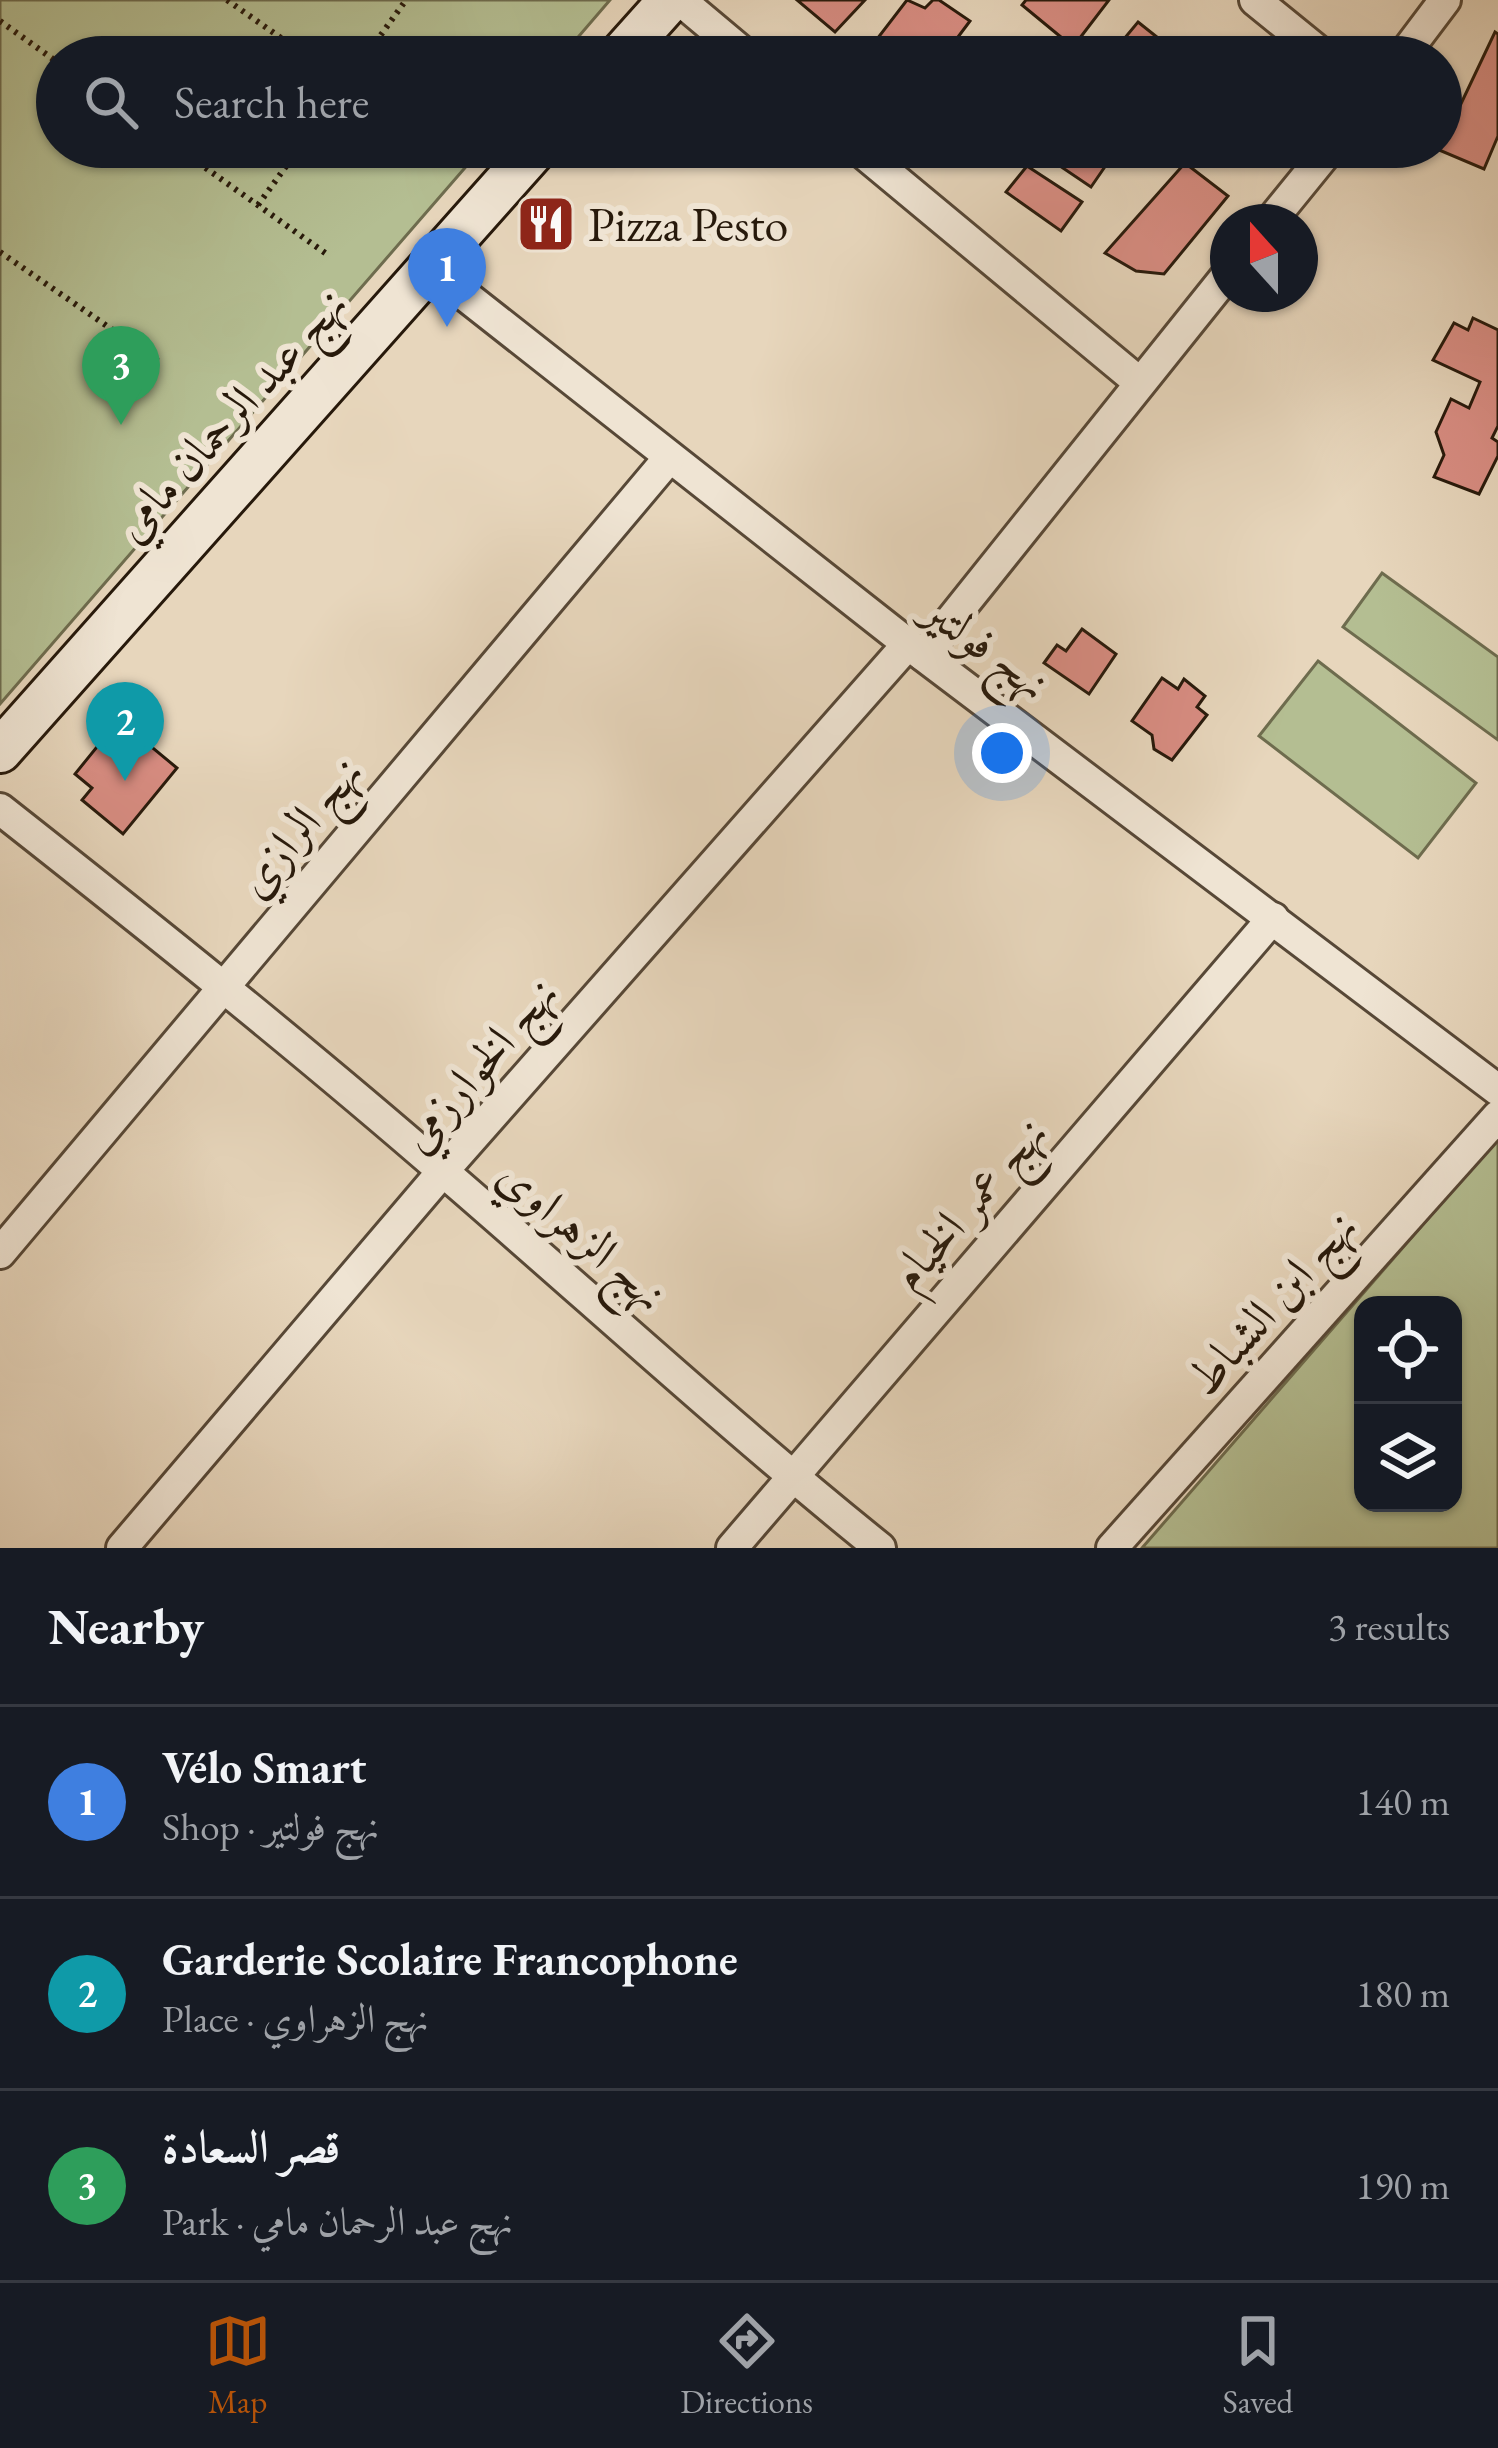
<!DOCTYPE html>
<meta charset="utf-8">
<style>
body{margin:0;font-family:"EB Garamond",Amiri,serif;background:#20242c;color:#f1f3f6}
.controls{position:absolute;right:36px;bottom:36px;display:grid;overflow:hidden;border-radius:24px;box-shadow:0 3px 9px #0004}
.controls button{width:108px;height:108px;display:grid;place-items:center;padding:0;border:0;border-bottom:3px solid #363941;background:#171b24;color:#f1f3f6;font:60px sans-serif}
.compass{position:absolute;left:1210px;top:204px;width:108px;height:108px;border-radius:50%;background:#171b24;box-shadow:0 3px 9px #0004;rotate:339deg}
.you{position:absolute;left:1002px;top:753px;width:42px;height:42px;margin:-30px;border:9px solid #fff;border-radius:50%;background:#1a73e8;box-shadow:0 0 0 18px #1a73e833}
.badge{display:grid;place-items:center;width:78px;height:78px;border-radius:50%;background:#b45309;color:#fff;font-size:39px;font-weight:700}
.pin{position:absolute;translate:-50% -99px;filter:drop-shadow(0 3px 6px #0008)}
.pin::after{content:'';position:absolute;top:63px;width:42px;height:36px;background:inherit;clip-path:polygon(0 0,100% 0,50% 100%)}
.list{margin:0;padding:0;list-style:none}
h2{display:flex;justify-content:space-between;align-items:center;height:156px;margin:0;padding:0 48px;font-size:51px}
h2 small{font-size:39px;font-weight:400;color:#9ea1a6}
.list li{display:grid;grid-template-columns:78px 1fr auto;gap:36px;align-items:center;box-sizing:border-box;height:192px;padding:0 48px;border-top:3px solid #363941}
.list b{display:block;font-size:45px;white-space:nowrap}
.list p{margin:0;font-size:39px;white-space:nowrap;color:#9ea1a6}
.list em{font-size:39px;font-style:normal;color:#9ea1a6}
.icon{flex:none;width:66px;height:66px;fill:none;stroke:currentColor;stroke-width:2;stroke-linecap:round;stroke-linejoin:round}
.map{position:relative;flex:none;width:1498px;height:1548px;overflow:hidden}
.search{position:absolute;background:#171b24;box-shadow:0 3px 9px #0004;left:36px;right:36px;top:36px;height:132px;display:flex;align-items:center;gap:30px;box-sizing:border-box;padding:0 42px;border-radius:66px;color:#9ea1a6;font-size:45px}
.sheet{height:732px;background:#171b24}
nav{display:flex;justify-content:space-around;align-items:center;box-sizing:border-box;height:168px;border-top:3px solid #363941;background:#171b24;font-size:33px;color:#9ea1a6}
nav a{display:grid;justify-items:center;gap:6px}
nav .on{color:#b45309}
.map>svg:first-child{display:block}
.green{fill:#b4be92;stroke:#6e6c4e;stroke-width:3;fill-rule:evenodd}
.building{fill:#d98d83;stroke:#27190b;stroke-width:3}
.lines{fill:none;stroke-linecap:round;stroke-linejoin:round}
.street-casing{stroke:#574837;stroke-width:36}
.secondary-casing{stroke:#27190b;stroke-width:48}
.path{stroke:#27190b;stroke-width:6;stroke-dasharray:3 6;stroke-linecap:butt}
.street{stroke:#efe4d3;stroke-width:30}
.secondary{stroke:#efe4d3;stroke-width:42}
.labels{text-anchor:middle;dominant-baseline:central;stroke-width:12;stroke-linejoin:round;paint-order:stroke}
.poi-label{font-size:48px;fill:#27190b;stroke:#efe4d3;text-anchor:start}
.street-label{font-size:48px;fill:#27190b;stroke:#efe4d3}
</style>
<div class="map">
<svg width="1498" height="1548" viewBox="0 0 1498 1548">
<rect width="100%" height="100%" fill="#e7d6bc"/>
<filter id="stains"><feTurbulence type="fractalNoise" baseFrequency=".00167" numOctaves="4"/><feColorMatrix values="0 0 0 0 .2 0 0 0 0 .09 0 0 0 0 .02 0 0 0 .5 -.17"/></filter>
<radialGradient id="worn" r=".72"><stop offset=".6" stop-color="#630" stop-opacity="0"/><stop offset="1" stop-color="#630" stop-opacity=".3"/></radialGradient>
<!-- green -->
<g class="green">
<polygon points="0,0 610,0 561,57 57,57 57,147 483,147 0,704"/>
<polygon points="1382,573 1498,657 1498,740 1343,627"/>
<polygon points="1318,661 1476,783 1418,858 1259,736"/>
<path d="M 1498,1138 L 1498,1548 L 1142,1548 ZM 1363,1305 L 1453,1305 L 1453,1503 L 1363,1503 Z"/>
</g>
<!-- building -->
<g class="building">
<polygon points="797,0 865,0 835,32"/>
<polygon points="907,0 925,8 933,0 939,0 970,21 943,57 875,57 867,52"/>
<polygon points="1026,0 1109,0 1073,47 1022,5"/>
<polygon points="1138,22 1182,57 1109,57"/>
<polygon points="1495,32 1498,34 1498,136 1484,169 1439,150"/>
<polygon points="1067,147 1109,147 1115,152 1091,187 1054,162"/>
<polygon points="1185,163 1228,196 1164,274 1136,271 1105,253"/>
<polygon points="1027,166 1082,202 1061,231 1006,192"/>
<polygon points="1473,318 1498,330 1498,426 1492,438 1498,442 1498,456 1479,494 1434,477 1444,455 1436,432 1451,399 1469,408 1480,382 1433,360 1454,323 1468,330"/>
<polygon points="1082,629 1116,654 1089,694 1044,663 1057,645 1066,651"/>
<polygon points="1162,678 1178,689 1184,679 1205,696 1197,707 1207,715 1172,760 1154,749 1152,735 1132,721"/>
<polygon points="109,732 126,746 136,734 177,768 123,834 82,800 92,788 75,774"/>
</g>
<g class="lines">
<!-- street casing -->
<g class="street-casing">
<g id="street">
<polyline points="680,0 748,57"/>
<polyline points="1255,0 1325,57"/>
<polyline points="1402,57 1445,0"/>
<polyline points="856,147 1140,383"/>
<polyline points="1270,222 1331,147"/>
<polyline points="429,267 908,644 1498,1090"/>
<polyline points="923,655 1228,274"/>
<path d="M 0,809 C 151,928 300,1047 445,1173 C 590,1298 731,1428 880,1548"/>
<polyline points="0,1253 669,458"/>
<polyline points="122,1548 443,1171 908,644"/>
<polyline points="732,1548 1273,918"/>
<polyline points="1112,1548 1498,1116"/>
</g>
</g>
<!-- secondary casing -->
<g class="secondary-casing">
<g id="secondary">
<polyline points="619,57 670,0"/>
<polyline points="0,751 537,147"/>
</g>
</g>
<!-- path -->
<g class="path">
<polyline points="227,0 308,57"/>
<polyline points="0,21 57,62"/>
<polyline points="365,57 406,0"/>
<polyline points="176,147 328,255"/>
<polyline points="258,205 300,147"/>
<polyline points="0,252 159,362"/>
</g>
<!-- street -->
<use href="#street" class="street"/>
<!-- secondary -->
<use href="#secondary" class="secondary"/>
</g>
<!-- icons -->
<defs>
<g id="restaurant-square" transform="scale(3)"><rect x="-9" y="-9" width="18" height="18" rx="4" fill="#8f2418" stroke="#efe4d3"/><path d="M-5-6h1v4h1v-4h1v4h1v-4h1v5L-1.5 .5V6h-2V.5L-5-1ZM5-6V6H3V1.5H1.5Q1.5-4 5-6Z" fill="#fff"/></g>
</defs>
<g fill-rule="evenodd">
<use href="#restaurant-square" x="546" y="224"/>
</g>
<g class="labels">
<!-- poi labels -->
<g class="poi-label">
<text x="588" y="224">Pizza Pesto</text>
</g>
<!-- street labels -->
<g class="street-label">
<text transform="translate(230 414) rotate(-48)">نهج عبد الرحمان مامي</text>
<text transform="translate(987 646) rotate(37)">نهج فولتير</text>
<text transform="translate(299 826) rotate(-50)">نهج الرازي</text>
<text transform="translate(478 1064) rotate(-49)">نهج الخوارزمي</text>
<text transform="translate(968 1203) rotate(-49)">نهج عمر الخيام</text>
<text transform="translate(583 1234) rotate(41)">نهج الزهراوي</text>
<text transform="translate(1271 1302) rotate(-48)">نهج ابن الشباط</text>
</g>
</g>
<rect width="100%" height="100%" filter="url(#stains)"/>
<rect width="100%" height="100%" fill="url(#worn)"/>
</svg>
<div class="controls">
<button><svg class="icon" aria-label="locate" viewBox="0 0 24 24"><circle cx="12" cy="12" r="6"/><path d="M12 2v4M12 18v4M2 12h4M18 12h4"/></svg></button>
<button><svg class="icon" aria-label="layers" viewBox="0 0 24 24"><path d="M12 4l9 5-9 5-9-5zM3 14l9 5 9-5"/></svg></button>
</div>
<svg class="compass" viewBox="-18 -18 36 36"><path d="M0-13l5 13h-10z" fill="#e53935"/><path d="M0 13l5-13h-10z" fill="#9ea1a6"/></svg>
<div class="you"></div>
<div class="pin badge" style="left:447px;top:327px;background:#3f7fe0">1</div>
<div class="pin badge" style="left:125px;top:781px;background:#0f9aa8">2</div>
<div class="pin badge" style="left:121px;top:425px;background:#2e9e5b">3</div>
<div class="search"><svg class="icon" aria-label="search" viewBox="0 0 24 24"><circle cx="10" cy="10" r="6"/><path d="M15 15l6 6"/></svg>Search here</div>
</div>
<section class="sheet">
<h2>Nearby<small>3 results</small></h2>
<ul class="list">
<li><span class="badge" style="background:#3f7fe0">1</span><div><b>Vélo Smart</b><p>Shop · نهج فولتير</p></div><em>140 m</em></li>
<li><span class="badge" style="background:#0f9aa8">2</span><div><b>Garderie Scolaire Francophone</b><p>Place · نهج الزهراوي</p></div><em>180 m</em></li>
<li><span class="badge" style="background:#2e9e5b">3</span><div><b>قصر السعادة</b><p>Park · نهج عبد الرحمان مامي</p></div><em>190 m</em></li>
</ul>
</section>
<nav>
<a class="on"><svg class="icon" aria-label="map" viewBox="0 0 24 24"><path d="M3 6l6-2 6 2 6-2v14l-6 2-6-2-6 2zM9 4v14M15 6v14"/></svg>Map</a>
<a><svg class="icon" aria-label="directions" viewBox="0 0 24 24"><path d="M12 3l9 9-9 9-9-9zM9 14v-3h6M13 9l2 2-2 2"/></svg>Directions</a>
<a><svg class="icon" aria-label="saved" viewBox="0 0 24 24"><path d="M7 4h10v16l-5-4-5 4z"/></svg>Saved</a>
</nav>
